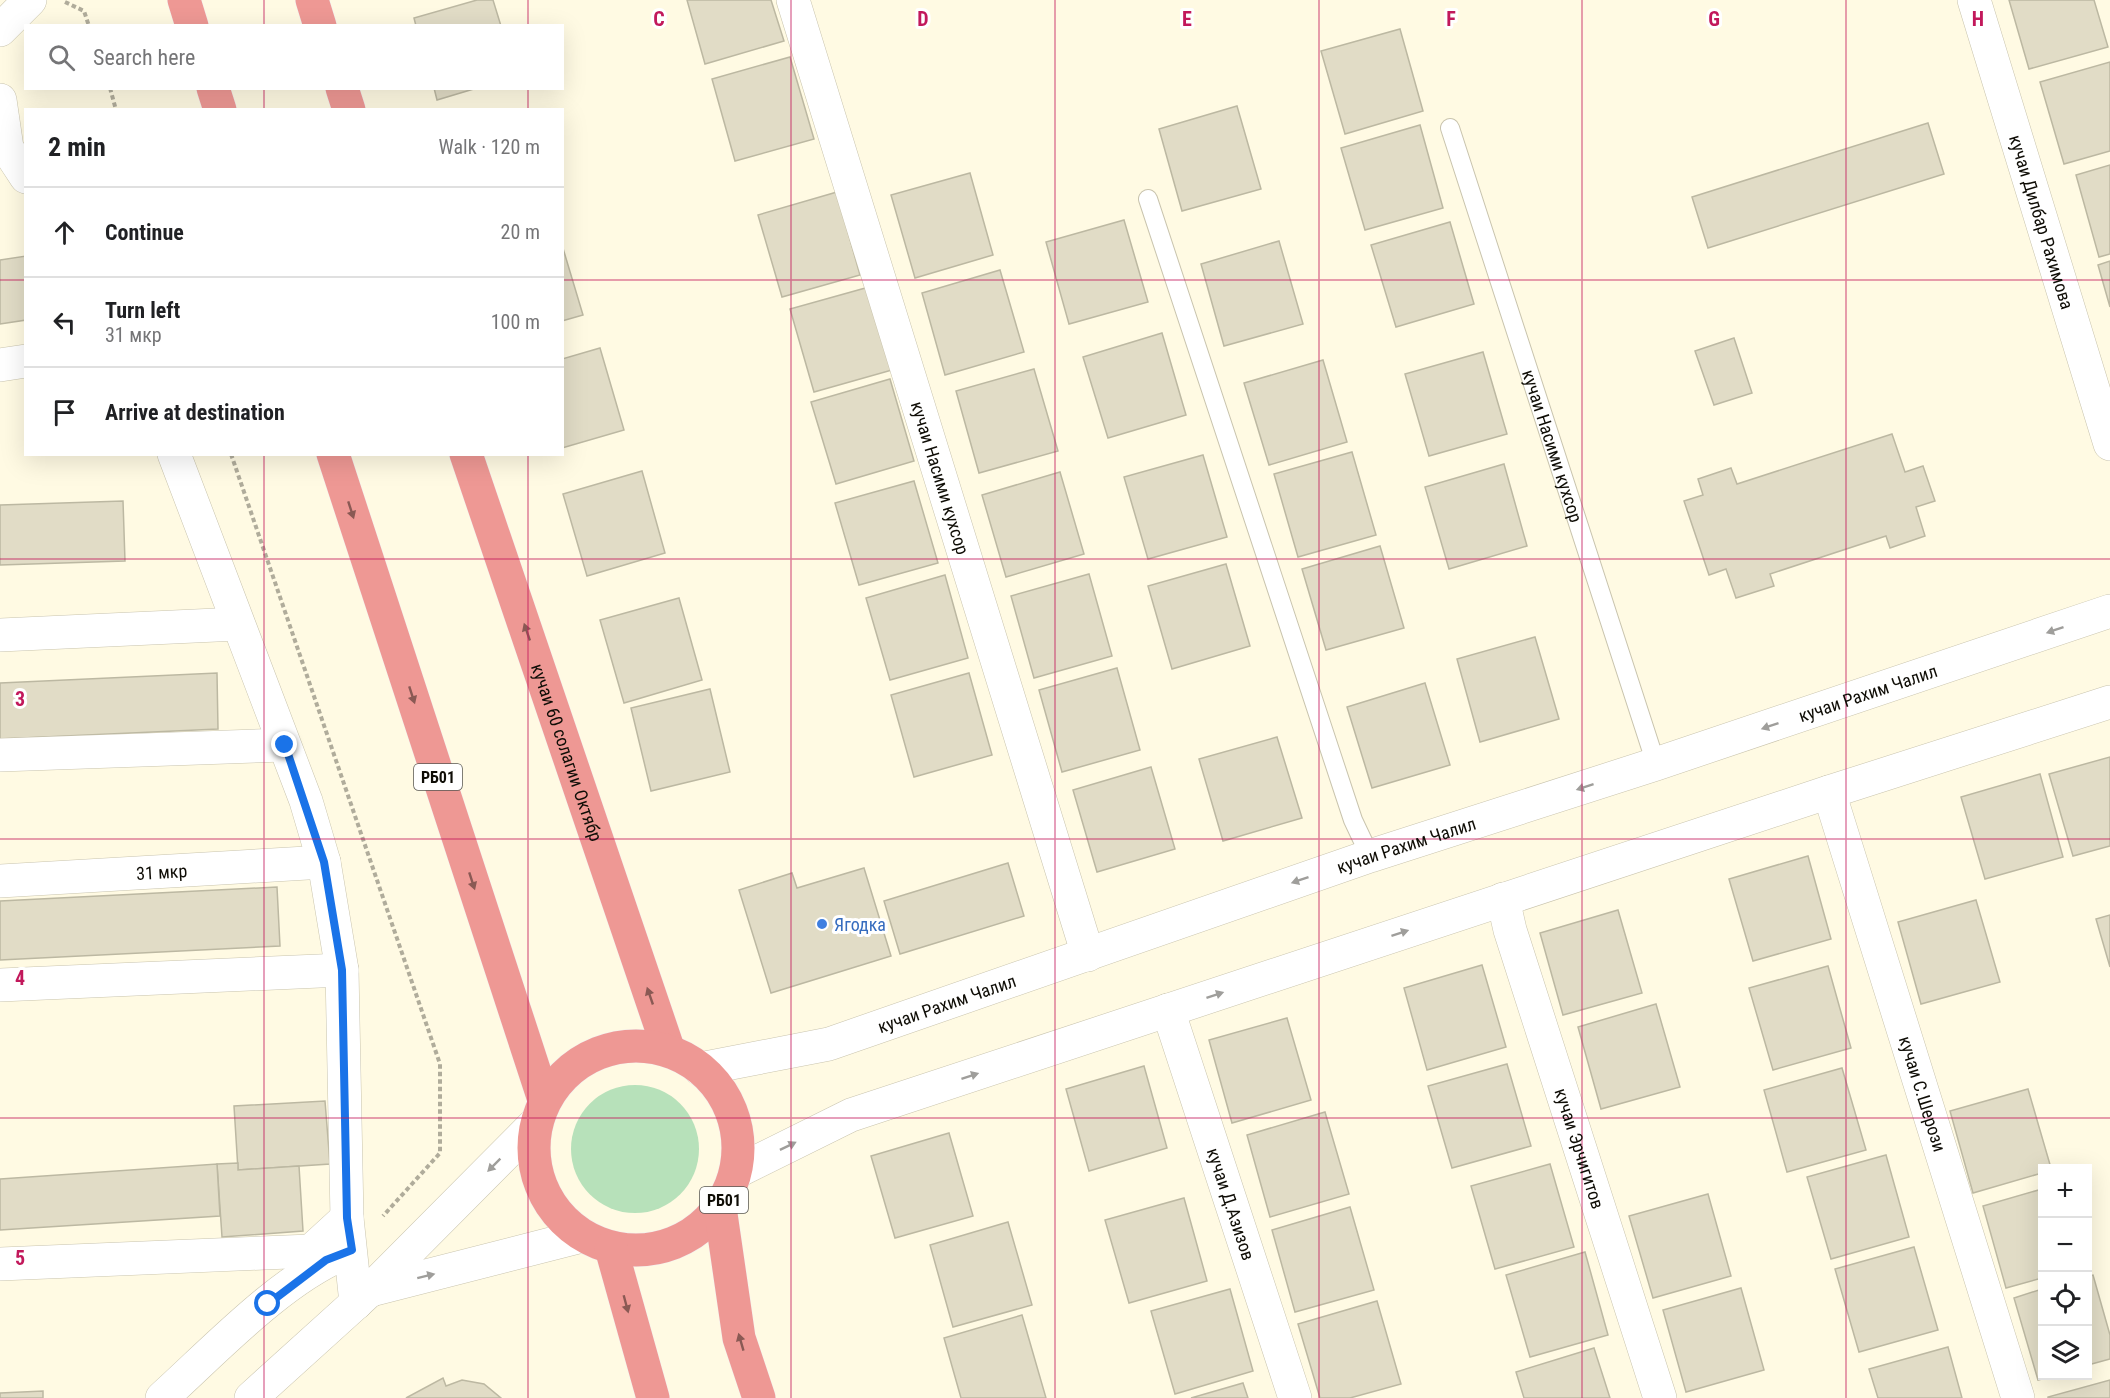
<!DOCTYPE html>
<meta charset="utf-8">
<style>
body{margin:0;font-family:"Roboto Condensed",sans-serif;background:#f2f2f2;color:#202124}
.controls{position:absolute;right:18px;bottom:18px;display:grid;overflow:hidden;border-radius:0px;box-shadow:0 6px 24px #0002}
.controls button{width:54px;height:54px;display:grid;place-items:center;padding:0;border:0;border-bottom:2px solid #e0e0e0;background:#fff;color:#202124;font:30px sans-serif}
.stop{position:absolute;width:18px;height:18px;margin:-14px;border:4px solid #1a73e8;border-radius:50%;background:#fff}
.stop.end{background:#1a73e8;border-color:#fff;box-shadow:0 2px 6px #0008}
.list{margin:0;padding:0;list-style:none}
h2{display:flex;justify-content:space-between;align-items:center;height:78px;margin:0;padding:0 24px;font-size:26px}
h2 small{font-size:20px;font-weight:400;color:#757577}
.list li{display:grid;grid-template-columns:39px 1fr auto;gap:18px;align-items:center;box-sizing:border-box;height:90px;padding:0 24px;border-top:2px solid #e0e0e0}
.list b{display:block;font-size:22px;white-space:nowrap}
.list p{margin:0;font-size:20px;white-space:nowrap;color:#757577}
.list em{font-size:20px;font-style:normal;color:#757577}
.icon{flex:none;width:33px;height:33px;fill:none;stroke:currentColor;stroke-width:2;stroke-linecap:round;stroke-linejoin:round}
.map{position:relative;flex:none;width:2110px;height:1398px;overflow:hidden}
.search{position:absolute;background:#fff;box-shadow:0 6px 24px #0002;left:24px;top:24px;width:540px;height:66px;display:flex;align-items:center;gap:15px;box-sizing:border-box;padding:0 21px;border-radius:0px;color:#757577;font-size:22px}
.panel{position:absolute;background:#fff;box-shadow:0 6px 24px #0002;left:24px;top:108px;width:540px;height:348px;border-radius:0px}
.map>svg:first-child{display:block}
.green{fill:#b7e1ba}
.building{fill:#e1dcc6;stroke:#bcb8a2;stroke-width:1.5}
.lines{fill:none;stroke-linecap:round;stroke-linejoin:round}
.service-casing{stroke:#c9c4ae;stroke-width:20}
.minor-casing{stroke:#c9c4ae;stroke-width:34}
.tertiary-casing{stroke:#c9c4ae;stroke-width:34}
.secondary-casing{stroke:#c9c4ae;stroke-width:34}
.trunk-casing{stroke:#f1f0f0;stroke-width:34}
.path{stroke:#b0ac9b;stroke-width:4;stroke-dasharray:4.5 3;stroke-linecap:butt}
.service{stroke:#fff;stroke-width:18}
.minor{stroke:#fff;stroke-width:33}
.tertiary{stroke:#fff;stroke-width:33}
.secondary{stroke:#fff;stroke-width:33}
.trunk{stroke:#ee9894;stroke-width:33}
.oneway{fill:#8a5954}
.oneway2{fill:#9f9e9b}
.route{stroke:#1a73e8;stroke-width:8}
.grid{fill:none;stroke:#c2185b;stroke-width:1.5;stroke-opacity:0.55}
.shop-dot{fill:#3f7fe0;stroke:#fff;stroke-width:2}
.labels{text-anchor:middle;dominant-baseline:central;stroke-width:6;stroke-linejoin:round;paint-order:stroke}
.shield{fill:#fff;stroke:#575651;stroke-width:1.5}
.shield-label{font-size:16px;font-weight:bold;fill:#0f0d06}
.street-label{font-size:18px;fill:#0f0d06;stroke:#fff}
.shop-label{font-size:18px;fill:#366cbe;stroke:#fff;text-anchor:start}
.grid-label{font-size:20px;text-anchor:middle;font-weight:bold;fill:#c2185b;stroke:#fff;stroke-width:6;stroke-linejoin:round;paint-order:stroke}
</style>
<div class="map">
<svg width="2110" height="1398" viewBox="0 0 2110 1398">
<rect width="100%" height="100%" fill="#fffae3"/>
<!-- green -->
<circle class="green" cx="635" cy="1149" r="64"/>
<!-- building -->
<g class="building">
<polygon points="477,0 493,0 501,26 416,26 414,18"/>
<polygon points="687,0 771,0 784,41 705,64"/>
<polygon points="2009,0 2094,0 2108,47 2029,69"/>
<polygon points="1400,29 1423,111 1345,134 1321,51"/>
<polygon points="790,57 814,139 735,161 712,79"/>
<polygon points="2110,62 2110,151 2064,164 2040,82"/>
<polygon points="434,88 477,88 437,100"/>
<polygon points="1237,106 1261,189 1182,211 1159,129"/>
<polygon points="1928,123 1944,174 1708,248 1692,197"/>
<polygon points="1420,125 1443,208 1365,230 1341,148"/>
<polygon points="2110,165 2110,254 2099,257 2076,175"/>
<polygon points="970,173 993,255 915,278 891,195"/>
<polygon points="837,192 860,275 782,297 758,215"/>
<polygon points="1124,220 1148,302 1069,324 1046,242"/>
<polygon points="1450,222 1474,304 1396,327 1371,245"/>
<polygon points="1279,241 1303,324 1224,346 1201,264"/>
<polygon points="562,245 583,315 562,321"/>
<polygon points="26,256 26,320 0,324 0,260"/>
<polygon points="2110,261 2110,307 2098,265"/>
<polygon points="1000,270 1024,352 945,375 922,293"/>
<polygon points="869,287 892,370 814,392 790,309"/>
<polygon points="1162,333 1186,415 1108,438 1083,357"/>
<polygon points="1734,338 1752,393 1714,405 1695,351"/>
<polygon points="600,348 624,430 562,448 562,359"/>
<polygon points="1483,352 1507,434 1429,456 1405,374"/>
<polygon points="1323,360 1347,442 1269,465 1244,383"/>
<polygon points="1034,369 1058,451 979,473 956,391"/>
<polygon points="890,379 914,461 836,484 811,402"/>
<polygon points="1892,434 1905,472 1923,466 1935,501 1916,507 1925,536 1890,548 1886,536 1770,574 1774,586 1736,598 1726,569 1709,575 1684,501 1703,495 1698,479 1731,468 1737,484"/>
<polygon points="1352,452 1376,535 1298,557 1274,474"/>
<polygon points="1203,455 1227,537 1148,559 1124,477"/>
<polygon points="1504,464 1527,546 1449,569 1425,487"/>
<polygon points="642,471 665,553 587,576 563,494"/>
<polygon points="1060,472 1084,554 1006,577 982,495"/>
<polygon points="914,481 938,563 859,585 835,503"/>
<polygon points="123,501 125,561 0,565 0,505"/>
<polygon points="1380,546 1404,628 1326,650 1302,569"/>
<polygon points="1226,564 1250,646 1172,669 1148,586"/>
<polygon points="1089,574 1112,656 1034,678 1011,596"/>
<polygon points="945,575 968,658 890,680 866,598"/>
<polygon points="679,598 702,680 624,703 600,620"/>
<polygon points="1535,637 1559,719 1480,742 1457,659"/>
<polygon points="1117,668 1140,750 1062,772 1039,690"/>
<polygon points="217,673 218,729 0,739 0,683"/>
<polygon points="969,673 992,755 914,777 891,695"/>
<polygon points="1425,683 1450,765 1372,788 1347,707"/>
<polygon points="710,689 730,772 651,791 631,708"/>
<polygon points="1277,737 1302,818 1223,841 1199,759"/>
<polygon points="2110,757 2110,846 2073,856 2049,774"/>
<polygon points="1151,767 1175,849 1097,872 1073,790"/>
<polygon points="2040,774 2063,857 1985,879 1961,797"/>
<polygon points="1808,856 1831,939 1753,961 1729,879"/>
<polygon points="1008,863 1024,916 900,954 884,901"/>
<polygon points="864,868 891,956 771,993 739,890 792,873 797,888"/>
<polygon points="277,887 280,946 0,960 0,901"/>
<polygon points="1976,900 2000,982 1921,1004 1898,922"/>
<polygon points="1618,910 1642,993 1563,1015 1540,933"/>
<polygon points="2110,915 2110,967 2096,919"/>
<polygon points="1482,965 1506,1047 1427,1070 1404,988"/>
<polygon points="1828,966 1851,1048 1773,1070 1749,988"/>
<polygon points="1656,1004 1680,1087 1601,1109 1578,1027"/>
<polygon points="1287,1018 1311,1100 1232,1123 1209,1040"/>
<polygon points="1507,1064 1531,1146 1452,1168 1428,1086"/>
<polygon points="1144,1066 1167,1148 1089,1171 1066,1089"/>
<polygon points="1842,1068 1866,1150 1787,1172 1764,1090"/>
<polygon points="2028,1089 2051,1168 2042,1168 2042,1173 1973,1193 1950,1111"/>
<polygon points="325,1101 330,1164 238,1170 234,1106"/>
<polygon points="1325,1112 1349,1194 1270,1217 1247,1135"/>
<polygon points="949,1133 973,1216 895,1238 871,1156"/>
<polygon points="1886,1155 1909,1237 1831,1259 1807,1177"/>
<polygon points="238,1163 238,1170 299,1166 303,1231 222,1237 217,1164"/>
<polygon points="217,1164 220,1216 0,1230 0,1179"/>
<polygon points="1550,1164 1574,1247 1495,1269 1471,1186"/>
<polygon points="2042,1189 2042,1278 2006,1288 1983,1206"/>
<polygon points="1708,1194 1731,1276 1653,1298 1629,1216"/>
<polygon points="1184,1198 1207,1281 1129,1303 1105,1220"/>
<polygon points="1350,1207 1374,1290 1295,1312 1272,1230"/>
<polygon points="1008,1222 1032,1305 953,1327 930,1245"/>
<polygon points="1914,1247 1938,1330 1859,1352 1835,1269"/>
<polygon points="1585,1252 1608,1335 1530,1357 1506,1275"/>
<polygon points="2093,1275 2110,1335 2110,1359 2088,1365 2088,1276"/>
<polygon points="1741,1288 1764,1370 1686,1392 1663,1310"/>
<polygon points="1230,1289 1253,1371 1175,1394 1151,1311"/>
<polygon points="2042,1289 2042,1376 2053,1376 2038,1380 2014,1298"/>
<polygon points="1377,1301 1401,1384 1350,1398 1320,1398 1298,1324"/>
<polygon points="1022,1315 1046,1398 961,1398 944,1338"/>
<polygon points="1948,1347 1962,1398 1878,1398 1869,1369"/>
<polygon points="1594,1348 1610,1398 1524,1398 1516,1372"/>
<polygon points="443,1378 446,1386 462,1380 484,1384 501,1398 406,1398"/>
<polygon points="2110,1380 2110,1398 2048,1398 2048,1397"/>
<polygon points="1243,1383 1248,1398 1191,1398"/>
<polygon points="43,1391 43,1398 0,1398 0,1393"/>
</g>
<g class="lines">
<!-- service casing -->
<g class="service-casing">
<g id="service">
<path id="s1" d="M 1450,128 L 1656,764"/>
<polyline points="1148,199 1353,820 1370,856"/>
</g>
</g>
<!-- minor casing -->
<g class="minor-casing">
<g id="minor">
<path id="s2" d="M 793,0 L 1088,955"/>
<path id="s3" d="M 1974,0 L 2110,444"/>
<polyline points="0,30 30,0"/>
<polyline points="0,100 7,148 26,177"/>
<polyline points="0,365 26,361"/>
<polyline points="174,454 306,801 324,862 342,970 347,1218 356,1303"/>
<polyline points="0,635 238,624"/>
<polyline points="0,755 284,745"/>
<path id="s4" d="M 1829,792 L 2018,1398"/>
<path id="s5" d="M 0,881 L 324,862"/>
<path id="s6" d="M 1503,899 L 1510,930 L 1660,1398"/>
<polyline points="0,985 342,970"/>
<path id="s7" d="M 1168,1010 L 1295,1398"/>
<polyline points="0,1264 311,1251 347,1218"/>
<path d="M 162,1398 C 214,1351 281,1279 345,1253"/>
</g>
</g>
<!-- tertiary casing -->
<g class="tertiary-casing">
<g id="tertiary">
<polyline points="371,1290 582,1236"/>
<polyline points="369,1291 535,1124"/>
<polyline points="251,1398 356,1303"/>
</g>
</g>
<!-- secondary casing -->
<g class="secondary-casing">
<g id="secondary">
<path id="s8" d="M 700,1069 L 829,1044 L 1370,856 L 1656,764 L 2110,611"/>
<polyline points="736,1172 851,1115 1829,792 2110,702"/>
<polyline points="356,1303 369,1291"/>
</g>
</g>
<!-- trunk casing -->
<g class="trunk-casing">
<g id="trunk">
<polyline points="184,0 192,26"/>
<polyline points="312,0 320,26"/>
<polyline points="213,88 220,110"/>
<polyline points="342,88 349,110"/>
<polyline points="333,454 544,1100"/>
<path id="s9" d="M 466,454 L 669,1051"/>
<circle cx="636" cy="1148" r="102"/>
<polyline points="720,1207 739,1338 759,1398"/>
<polyline points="611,1248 653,1398"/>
</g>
</g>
<!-- path -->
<g class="path">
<polyline points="65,2 84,11 89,26"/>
<polyline points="110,88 116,110"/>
<polyline points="231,454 440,1064 440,1153 383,1216"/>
</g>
<!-- service -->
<use href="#service" class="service"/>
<!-- minor -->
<use href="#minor" class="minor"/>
<!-- tertiary -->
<use href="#tertiary" class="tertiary"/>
<!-- secondary -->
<use href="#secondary" class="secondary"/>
<!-- trunk -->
<use href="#trunk" class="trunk"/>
</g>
<!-- one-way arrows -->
<defs><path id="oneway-solid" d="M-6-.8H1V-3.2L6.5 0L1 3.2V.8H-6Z" transform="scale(1.5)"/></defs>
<g class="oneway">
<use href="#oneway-solid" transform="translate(351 510) rotate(72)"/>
<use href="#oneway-solid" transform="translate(527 632) rotate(-109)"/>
<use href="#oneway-solid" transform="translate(412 695) rotate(72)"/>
<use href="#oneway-solid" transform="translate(472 881) rotate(72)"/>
<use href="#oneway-solid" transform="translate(650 996) rotate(-109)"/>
<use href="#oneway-solid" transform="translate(626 1304) rotate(75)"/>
<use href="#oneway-solid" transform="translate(741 1342) rotate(-106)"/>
</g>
<g class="oneway2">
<use href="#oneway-solid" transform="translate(2055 630) rotate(161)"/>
<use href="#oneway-solid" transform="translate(1770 726) rotate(161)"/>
<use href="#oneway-solid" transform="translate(1585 787) rotate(162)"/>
<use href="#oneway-solid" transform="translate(1300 880) rotate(161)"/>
<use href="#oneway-solid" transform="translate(1400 933) rotate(-18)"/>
<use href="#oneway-solid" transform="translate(1215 995) rotate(-18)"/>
<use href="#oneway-solid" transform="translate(970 1076) rotate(-18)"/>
<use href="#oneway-solid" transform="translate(788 1146) rotate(-26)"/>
<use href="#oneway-solid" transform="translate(494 1165) rotate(135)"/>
<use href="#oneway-solid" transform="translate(426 1276) rotate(-14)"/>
</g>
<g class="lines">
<!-- route -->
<polyline class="route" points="268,1304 326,1260 352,1250 347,1218 342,970 324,862 285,745"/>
</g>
<!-- grid -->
<path class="grid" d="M 264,0 L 264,26M 528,0 L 528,26M 791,0 L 791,1398M 1055,0 L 1055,1398M 1319,0 L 1319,1398M 1582,0 L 1582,1398M 1846,0 L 1846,1398M 264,88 L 264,110M 528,88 L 528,110M 0,280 L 26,280M 562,280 L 2110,280M 264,454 L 264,1398M 528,454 L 528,1398M 0,559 L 2110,559M 0,839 L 2110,839M 0,1118 L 2110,1118"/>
<!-- markers -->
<circle class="shop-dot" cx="822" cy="924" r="6"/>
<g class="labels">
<!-- shield labels -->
<g class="shield">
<rect x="414" y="764" width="48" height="26" rx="4.5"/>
<rect x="700" y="1187" width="48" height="26" rx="4.5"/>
</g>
<g class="shield-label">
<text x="438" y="777">РБ01</text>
<text x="724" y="1200">РБ01</text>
</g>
<!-- street labels -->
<g class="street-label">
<text stroke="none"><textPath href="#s3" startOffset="232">кучаи Дилбар Рахимова</textPath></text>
<text stroke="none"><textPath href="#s1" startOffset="334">кучаи Насими кухсор</textPath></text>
<text stroke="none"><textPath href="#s2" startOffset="500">кучаи Насими кухсор</textPath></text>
<text stroke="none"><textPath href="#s8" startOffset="1228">кучаи Рахим Чалил</textPath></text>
<text stroke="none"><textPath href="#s9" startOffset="315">кучаи 60 солагии Октябр</textPath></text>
<text stroke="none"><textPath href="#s8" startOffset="742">кучаи Рахим Чалил</textPath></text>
<text stroke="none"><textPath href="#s5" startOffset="162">31 мкр</textPath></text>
<text stroke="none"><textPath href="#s8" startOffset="256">кучаи Рахим Чалил</textPath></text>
<text stroke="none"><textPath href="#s4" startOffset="316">кучаи С.Шерози</textPath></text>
<text stroke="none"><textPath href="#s6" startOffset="261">кучаи Эрчигитов</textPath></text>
<text stroke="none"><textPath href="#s7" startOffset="204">кучаи Д.Азизов</textPath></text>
</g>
<!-- shop labels -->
<g class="shop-label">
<text x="834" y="924">Ягодка</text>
</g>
</g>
<g class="grid-label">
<text x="659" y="26">C</text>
<text x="923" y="26">D</text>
<text x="1187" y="26">E</text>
<text x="1451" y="26">F</text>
<text x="1714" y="26">G</text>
<text x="1978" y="26">H</text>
<text x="20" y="706">3</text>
<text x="20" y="985">4</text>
<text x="20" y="1265">5</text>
</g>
</svg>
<div class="controls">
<button>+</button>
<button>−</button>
<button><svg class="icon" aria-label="locate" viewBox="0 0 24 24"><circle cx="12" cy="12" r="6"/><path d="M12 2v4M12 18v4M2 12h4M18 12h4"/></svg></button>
<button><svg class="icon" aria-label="layers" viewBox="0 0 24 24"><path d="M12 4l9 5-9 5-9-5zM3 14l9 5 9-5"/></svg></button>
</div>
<div class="stop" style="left:268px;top:1304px"></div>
<div class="stop end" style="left:285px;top:745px"></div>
<div class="search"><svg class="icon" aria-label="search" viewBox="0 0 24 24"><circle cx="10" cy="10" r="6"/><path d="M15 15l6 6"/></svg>Search here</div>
<section class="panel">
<h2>2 min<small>Walk · 120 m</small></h2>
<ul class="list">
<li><svg class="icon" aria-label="ahead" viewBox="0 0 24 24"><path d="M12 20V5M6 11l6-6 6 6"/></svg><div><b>Continue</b></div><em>20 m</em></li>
<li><svg class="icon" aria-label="left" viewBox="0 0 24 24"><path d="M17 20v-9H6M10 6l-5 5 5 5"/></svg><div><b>Turn left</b><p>31 мкр</p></div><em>100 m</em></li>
<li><svg class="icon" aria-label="arrive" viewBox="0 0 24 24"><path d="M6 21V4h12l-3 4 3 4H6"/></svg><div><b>Arrive at destination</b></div></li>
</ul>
</section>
</div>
